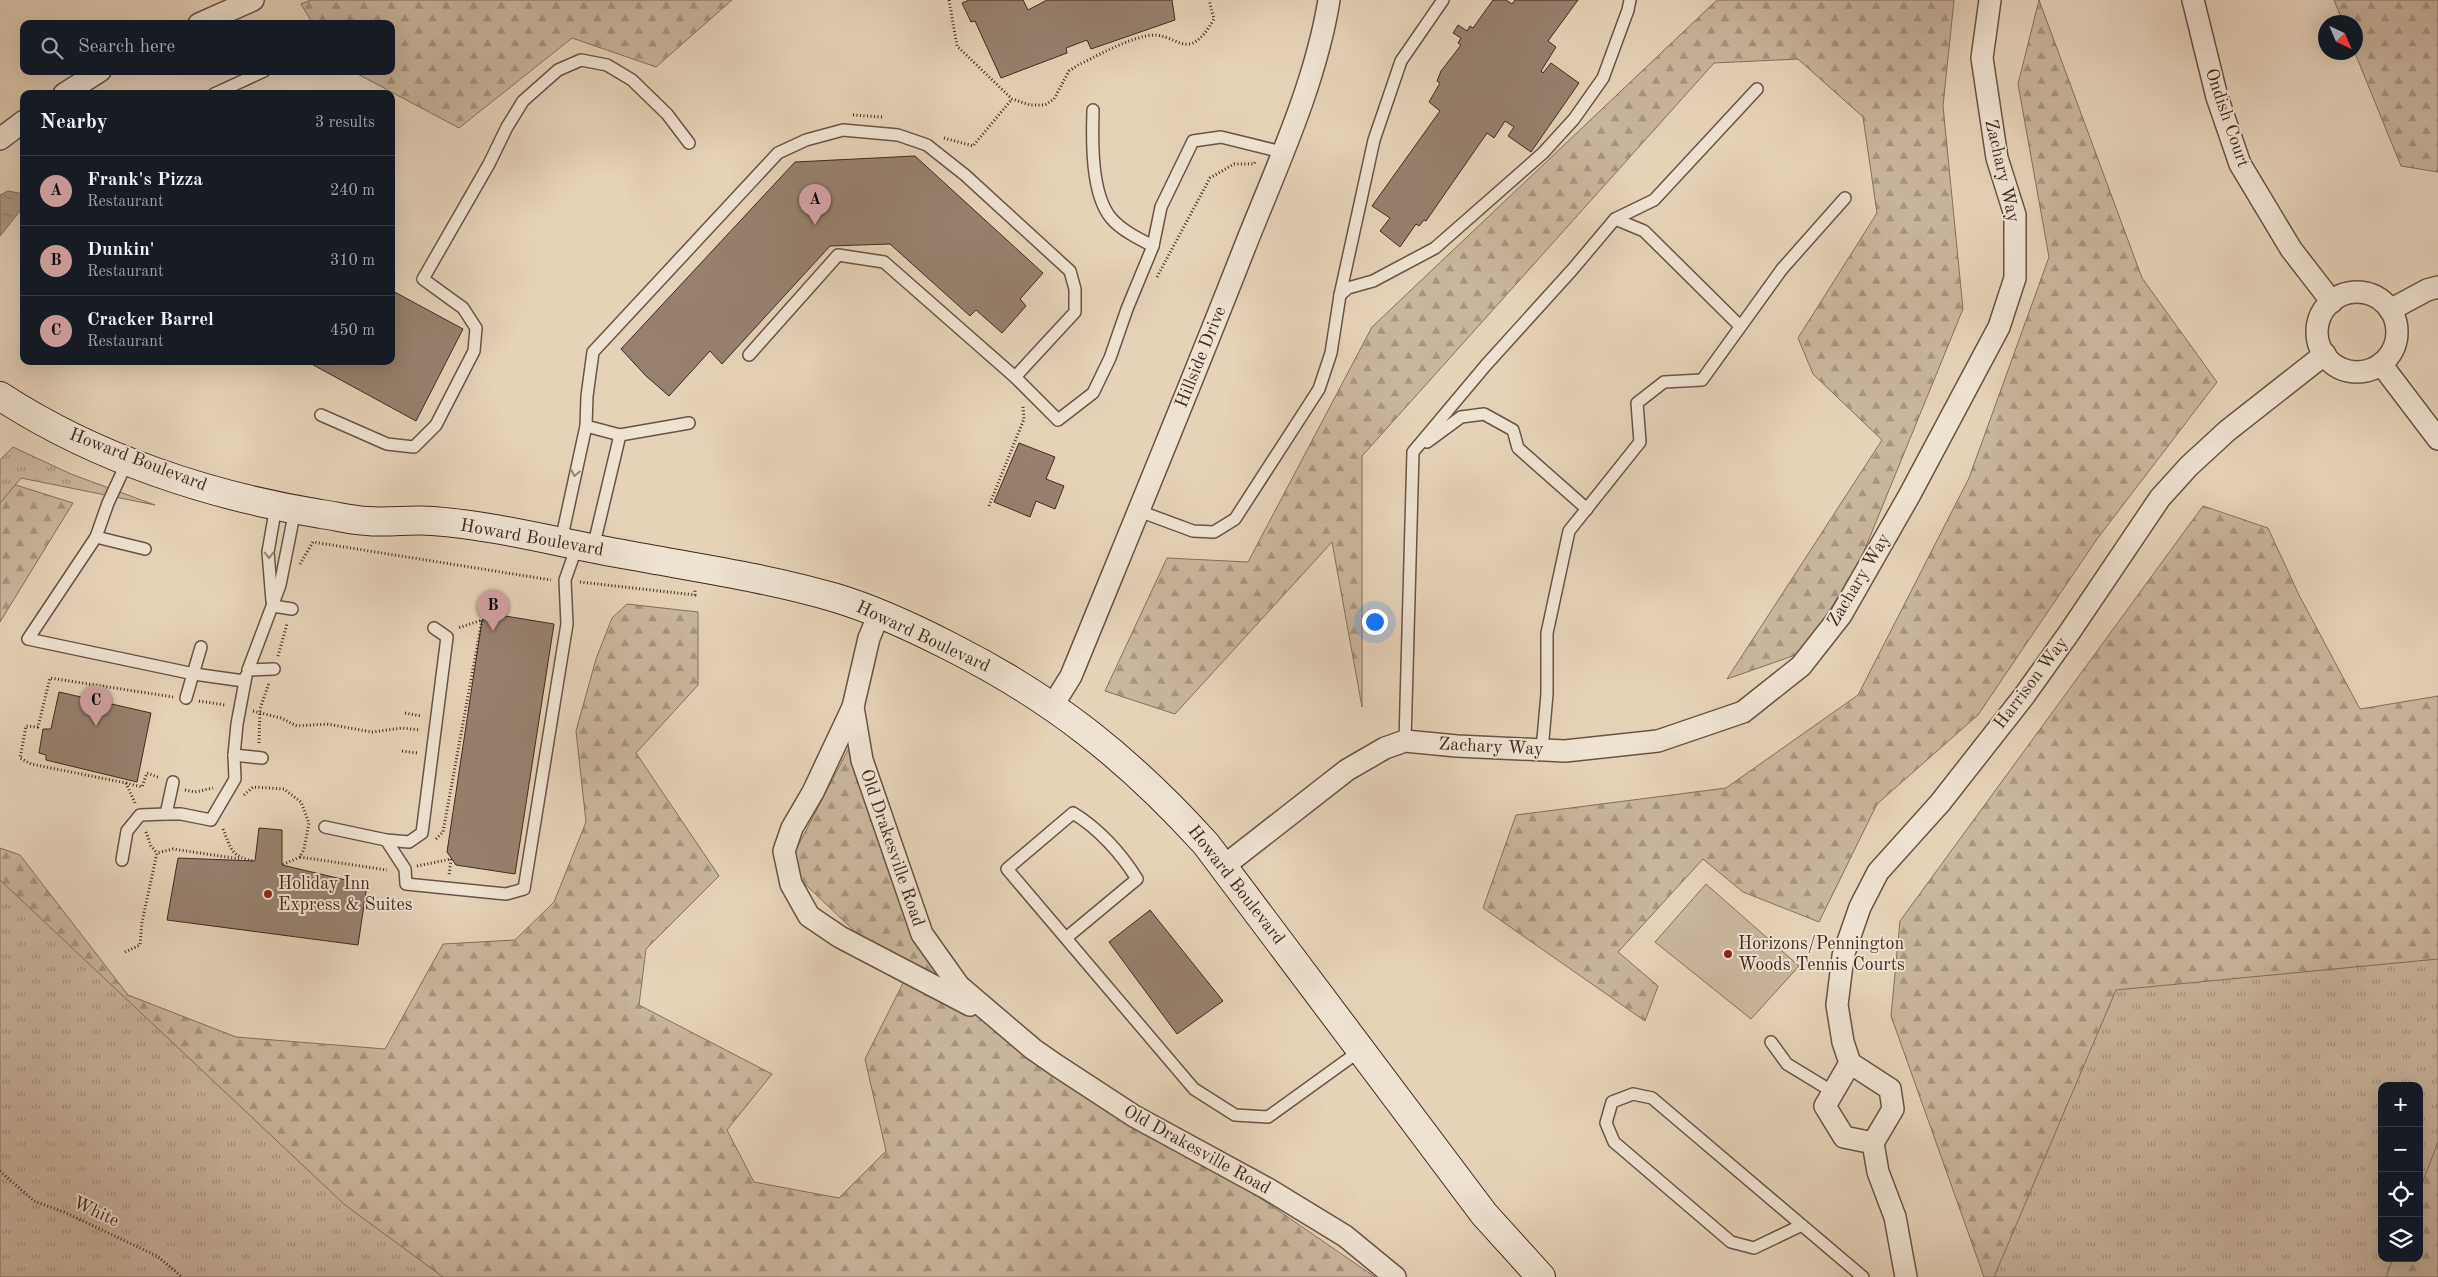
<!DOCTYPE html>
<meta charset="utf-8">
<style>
body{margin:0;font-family:"Old Standard TT",serif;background:#20242c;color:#f1f3f6}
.controls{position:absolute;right:15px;bottom:15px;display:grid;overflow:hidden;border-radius:10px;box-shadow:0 5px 20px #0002}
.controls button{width:45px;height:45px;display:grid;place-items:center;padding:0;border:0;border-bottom:1px solid #363941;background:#171b24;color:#f1f3f6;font:25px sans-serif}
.compass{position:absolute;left:2318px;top:15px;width:45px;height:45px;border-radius:50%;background:#171b24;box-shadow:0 5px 20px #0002;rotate:136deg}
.you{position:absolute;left:1374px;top:621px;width:18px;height:18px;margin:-12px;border:4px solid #fff;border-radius:50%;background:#1a73e8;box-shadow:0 0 0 8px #1a73e833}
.badge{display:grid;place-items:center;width:32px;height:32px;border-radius:50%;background:#c59692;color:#111;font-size:16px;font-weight:700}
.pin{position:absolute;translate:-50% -41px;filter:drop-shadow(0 1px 2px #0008)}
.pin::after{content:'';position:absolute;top:26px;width:18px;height:15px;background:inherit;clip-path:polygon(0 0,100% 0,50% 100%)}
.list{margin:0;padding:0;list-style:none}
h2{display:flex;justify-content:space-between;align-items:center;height:65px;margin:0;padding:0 20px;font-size:21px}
h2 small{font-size:16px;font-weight:400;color:#9ea1a6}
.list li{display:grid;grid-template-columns:32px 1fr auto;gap:15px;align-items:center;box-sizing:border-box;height:70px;padding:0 20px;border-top:1px solid #363941}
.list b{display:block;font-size:19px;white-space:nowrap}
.list p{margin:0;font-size:16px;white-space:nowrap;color:#9ea1a6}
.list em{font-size:16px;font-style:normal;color:#9ea1a6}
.icon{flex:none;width:28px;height:28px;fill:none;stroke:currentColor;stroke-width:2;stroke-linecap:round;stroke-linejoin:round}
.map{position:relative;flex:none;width:2438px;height:1277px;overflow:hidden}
.search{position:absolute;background:#171b24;box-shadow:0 5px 20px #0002;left:20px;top:20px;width:375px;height:55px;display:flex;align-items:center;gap:12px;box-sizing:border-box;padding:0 18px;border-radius:10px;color:#9ea1a6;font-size:19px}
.panel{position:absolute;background:#171b24;box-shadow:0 5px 20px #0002;left:20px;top:90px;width:375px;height:275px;border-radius:10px}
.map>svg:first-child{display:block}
.forest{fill:url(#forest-firs);stroke:#847060;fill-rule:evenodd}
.park{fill:url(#park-tufts);stroke:#847060}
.pitch{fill:#c9b69f;stroke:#847060}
.water{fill:url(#water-ripples);stroke:#816c5d}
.building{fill:#968170;stroke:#402920}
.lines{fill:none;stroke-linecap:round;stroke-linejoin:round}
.lane-casing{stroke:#695446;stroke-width:14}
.street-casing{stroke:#695446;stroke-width:24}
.secondary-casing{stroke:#402920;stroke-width:30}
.path{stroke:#402920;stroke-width:3;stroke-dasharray:1 2.5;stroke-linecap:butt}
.lane{stroke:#eee2d2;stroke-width:11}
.street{stroke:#eee2d2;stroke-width:21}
.secondary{stroke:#eee2d2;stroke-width:28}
.oneway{stroke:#978679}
.poi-dot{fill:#8f2418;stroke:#eee2d2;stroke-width:2}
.labels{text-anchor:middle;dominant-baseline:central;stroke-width:4;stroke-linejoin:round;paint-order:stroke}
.street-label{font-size:18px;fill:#402920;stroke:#eee2d2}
.poi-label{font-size:18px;fill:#402920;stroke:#eee2d2;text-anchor:start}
</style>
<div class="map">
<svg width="2438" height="1277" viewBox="0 0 2438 1277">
<defs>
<pattern id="forest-firs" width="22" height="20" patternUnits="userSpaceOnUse" patternTransform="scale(1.25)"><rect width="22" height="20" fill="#c9b69f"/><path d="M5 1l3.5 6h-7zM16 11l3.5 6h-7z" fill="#a59481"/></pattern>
<pattern id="park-tufts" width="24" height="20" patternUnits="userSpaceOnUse" patternTransform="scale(1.25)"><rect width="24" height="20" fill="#c9b69f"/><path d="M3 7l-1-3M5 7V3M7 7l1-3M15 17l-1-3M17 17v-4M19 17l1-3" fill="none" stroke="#a59481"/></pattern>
<pattern id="water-ripples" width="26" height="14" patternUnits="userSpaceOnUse" patternTransform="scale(1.25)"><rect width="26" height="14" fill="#ad9985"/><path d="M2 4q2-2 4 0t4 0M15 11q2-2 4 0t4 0" fill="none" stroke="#8e7d6c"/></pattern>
</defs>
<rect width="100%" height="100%" fill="#e5d3b9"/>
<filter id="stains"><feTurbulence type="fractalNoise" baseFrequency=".004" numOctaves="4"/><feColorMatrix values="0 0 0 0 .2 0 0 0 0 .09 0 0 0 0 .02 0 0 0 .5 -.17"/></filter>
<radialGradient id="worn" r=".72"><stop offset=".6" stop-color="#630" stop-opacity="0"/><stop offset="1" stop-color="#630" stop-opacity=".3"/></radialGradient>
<!-- forest -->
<g class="forest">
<polygon points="311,0 732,0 656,67 572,38 459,128 352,71 391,71 391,24 313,24 301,4"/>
<polygon points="1717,0 1954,0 1943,106 1963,309 1860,561 1804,652 1727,679 1882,440 1813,374 1798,338 1877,213 1863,117 1798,59 1714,63 1362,456 1362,707 1332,542 1175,714 1105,691 1167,558 1248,562 1372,327"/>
<polygon points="2039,0 2142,278 2217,382 2097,539 1978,715 1877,804 1819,922 1743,892 1703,859 1618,952 1658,986 1645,1021 1483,908 1516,815 1726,788 1858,695 1969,478 2049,257 2018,84"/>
<polygon points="2334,0 2438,0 2438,172 2401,166 2355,53 2356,22 2343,22"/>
<polygon points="0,480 73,503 0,622"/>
<path d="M 2203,506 L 2268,528 L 2299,595 L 2360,709 L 2438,696 L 2438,1277 L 1984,1277 L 1891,1016 L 1900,921 ZM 2382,1086 L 2419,1086 L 2419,1258 L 2382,1258 Z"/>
<polygon points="627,604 698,612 698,685 636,753 719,876 646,949 639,1005 772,1074 727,1130 754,1182 839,1198 886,1151 865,1059 905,979 787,867 863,721 917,923 975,1002 1375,1277 0,1277 0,848 20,855 128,995 236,1037 385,1049 443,944 515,940 554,902 586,822 576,731 596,659 612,618"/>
</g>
<!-- park -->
<g class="park">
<polygon points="13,447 71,474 155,505 21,478 0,503 0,460"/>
<polygon points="0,880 345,1205 443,1277 0,1277"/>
<polygon points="2438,959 2438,1142 2419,1191 2419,1086 2382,1086 2382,1258 2393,1258 2386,1277 1994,1277 2116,990"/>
</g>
<!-- pitch -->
<polygon class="pitch" points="1706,884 1799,966 1751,1019 1655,942"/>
<!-- water -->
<polygon class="water" points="8,191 24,194 24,206 0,236 0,195"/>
<!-- building -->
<g class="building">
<polygon points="969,0 1023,0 1028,10 1047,0 1172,0 1175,20 1091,49 1087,40 1066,48 1067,53 1001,78 975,21 971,22 962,3"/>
<polygon points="1493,0 1506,0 1512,4 1515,0 1578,0 1548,41 1556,47 1541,71 1543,73 1551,63 1579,83 1531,152 1508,136 1514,127 1505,121 1494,138 1487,133 1426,221 1424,220 1419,226 1416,224 1400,247 1380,231 1390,218 1372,206 1440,111 1429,102 1440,83 1437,81 1441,71 1461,45 1458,43 1461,38 1453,33 1458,25 1467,31 1470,26 1473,28"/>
<polygon points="915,156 1043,273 1020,299 1026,306 1002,333 976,310 970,316 890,244 830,246 722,364 710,351 669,396 646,376 621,349 795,162"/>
<polygon points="391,290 463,329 416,421 306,361 391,361"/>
<polygon points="1019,443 1055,457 1046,479 1064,486 1055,509 1036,501 1030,517 994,502"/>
<polygon points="493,614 554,624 515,874 456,865 447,852 482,620"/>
<polygon points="59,692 151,713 137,782 46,760 46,755 39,753 43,729 51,729"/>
<polygon points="259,828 282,830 282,865 367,885 358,945 167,920 178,858 255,861"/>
<polygon points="1150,910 1223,1001 1177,1034 1109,942"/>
</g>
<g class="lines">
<!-- lane casing -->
<g class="lane-casing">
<g id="lane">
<polyline points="214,94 264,71"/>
<path d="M 1093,110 C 1092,141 1091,194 1111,218 C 1121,230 1139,239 1153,246"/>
<polyline points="1615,219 1644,231 1740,326"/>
<polyline points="1340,295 1348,288 1373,281 1435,248 1543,153 1574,119 1603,78 1628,10 1630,0"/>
<polyline points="749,355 838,255 884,262 1015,377 1058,420 1093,393 1110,358 1127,309 1153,246 1161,207 1193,141 1221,137 1282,152"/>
<polyline points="321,415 387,444 414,447 436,425 474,351 476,328 463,308 423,279 489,164 507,127 523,101 558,70 581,60 607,65 632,80 667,114 689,143"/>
<polyline points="689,423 620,435 586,426 587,396 593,352 778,153 806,140 843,130 898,135 927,145 965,175 1070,271 1075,289 1075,312 1015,377"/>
<polyline points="1427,442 1461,417 1484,414 1513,430 1518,448 1587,509"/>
<polyline points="128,460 108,503 96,537 28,639 194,674 244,681"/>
<polyline points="1139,511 1193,531 1214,532 1235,519 1319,389 1331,353 1340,295 1374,140 1401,61 1443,0"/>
<polyline points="96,537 145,549"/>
<polyline points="561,541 586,426"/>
<polyline points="593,548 620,435"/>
<polyline points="272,601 268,552 276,506"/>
<polyline points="273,606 292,609"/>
<polyline points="274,669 248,670 280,585 295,510"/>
<polyline points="246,676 237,724 234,755 262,758"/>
<polyline points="186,698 201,647"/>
<polyline points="1405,741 1413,452 1486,365 1572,270 1615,219 1654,200 1757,89"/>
<polyline points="1542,750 1547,694 1547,633 1569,531 1640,442 1637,403 1664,382 1702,380 1782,269 1845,198"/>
<polyline points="173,782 166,814 181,814 211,820 235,779 234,755"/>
<polyline points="325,827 386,840 409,842 422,833 447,637 434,628"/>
<polyline points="386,840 405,869 406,884 506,894 524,889 567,624 565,580 577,546"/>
<polyline points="122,860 127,831 140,815 166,814"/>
<path d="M 1066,938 L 1137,879 C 1121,853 1098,828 1073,813 L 1007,869 L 1194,1089 L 1235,1115 L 1268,1117 L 1361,1050"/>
<polyline points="1771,1042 1787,1064 1833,1092"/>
<polyline points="1802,1225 1754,1248 1731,1242 1614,1142 1606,1123 1612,1102 1633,1094 1652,1098 1863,1277"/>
</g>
</g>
<!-- street casing -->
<g class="street-casing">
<g id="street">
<polyline points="2193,0 2217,97 2240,164 2291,249 2332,302"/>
<polyline points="199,24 253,0"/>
<polyline points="64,94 100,71"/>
<polyline points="0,139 24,121"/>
<circle cx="2357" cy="332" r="40"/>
<polyline points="2390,310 2427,290 2438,287"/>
<polyline points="2381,364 2438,439"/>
<polyline points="879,614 869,638 853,707 862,760 922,934 959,986 1033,1049 1056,1065 1134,1116 1268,1189 1345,1236 1395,1277"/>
<path d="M 1053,705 L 1071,676 C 1129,534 1188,392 1244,249 C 1276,168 1315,86 1329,0"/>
<polyline points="853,707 813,792 792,828 784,851 791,884 809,916 840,937 970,1005"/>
<polyline points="1224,866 1347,770 1385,748 1405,741 1457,746 1565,751 1658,741 1743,712 1801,666 1841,615 1909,496 1999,327 2015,278 2015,215 1997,158 1982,58 1990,0"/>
<polyline points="1850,1063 1825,1106 1844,1137 1873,1143 1878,1172 1895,1217 1906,1277"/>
<polyline points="1873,1143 1893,1109 1890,1089 1850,1063 1843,1042 1837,1005 1843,956 1860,907 1878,872 1940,803 2024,696 2069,633 2160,498 2189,466 2227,431 2325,354"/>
</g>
</g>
<!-- secondary casing -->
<g class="secondary-casing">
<path id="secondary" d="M 0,396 C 95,458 210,496 321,514 C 336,516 351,520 367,521 C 389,523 411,519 433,521 C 499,526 563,544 628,555 C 698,568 768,578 836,598 C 876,610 914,628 951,647 C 1054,699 1129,759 1206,844 L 1484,1214 L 1541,1277"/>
</g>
<!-- path -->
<g class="path">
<path d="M 949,0 L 957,46 L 1012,99 L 1030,105 L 1045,105 L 1054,99 L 1069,71 L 1078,65 C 1099,55 1123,41 1146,36 C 1177,29 1186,68 1214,19 L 1209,0"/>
<polyline points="853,115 882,117"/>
<polyline points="944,138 973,146 1012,99"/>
<polyline points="1157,277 1210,178 1234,164 1254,164 1256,161"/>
<polyline points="989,506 1024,419 1023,406"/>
<polyline points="300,564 313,542 551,580"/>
<polyline points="580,582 695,595 695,590"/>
<polyline points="278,656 287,624"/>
<polyline points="199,701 225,705"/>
<polyline points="253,711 281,718 297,726 327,724 372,732 402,728 420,730"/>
<polyline points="405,713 421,716"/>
<polyline points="259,743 260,709 269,683"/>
<polyline points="402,751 417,753"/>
<polyline points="126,783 142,787 147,773 160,778"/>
<polyline points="185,790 195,792 213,788"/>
<polyline points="244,795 253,787 284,789 301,802 309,823 304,849 300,857 282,865"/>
<polyline points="135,803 126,783 31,764 20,758 26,726 38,727 50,678 173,697"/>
<path d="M 223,829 C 231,849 232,858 255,861"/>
<polyline points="146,832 151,846 157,853"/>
<polyline points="436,839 443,832 482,620 458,628"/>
<polyline points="300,857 387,870"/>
<polyline points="417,866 451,859 449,875"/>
<polyline points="125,952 140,945 142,922 157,853 173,849 240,859"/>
<polyline points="0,1171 34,1201 64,1212 157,1256 182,1277"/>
</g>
<!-- lane -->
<use href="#lane" class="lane"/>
<!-- street -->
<use href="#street" class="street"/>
<!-- secondary -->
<use href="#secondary" class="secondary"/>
</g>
<!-- one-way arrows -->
<defs><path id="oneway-chevron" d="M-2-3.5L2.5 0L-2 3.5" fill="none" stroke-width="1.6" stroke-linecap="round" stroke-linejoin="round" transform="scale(1.25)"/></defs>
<g class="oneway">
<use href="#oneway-chevron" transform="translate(575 473) rotate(101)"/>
<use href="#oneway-chevron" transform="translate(269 555) rotate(90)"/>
</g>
<!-- markers -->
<g class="poi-dot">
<circle cx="268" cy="894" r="5"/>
<circle cx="1728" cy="954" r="5"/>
</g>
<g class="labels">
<!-- street labels -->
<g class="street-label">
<text transform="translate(2227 118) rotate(71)">Ondish Court</text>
<text transform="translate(2002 171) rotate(77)">Zachary Way</text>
<text transform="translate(1201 357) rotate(-68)">Hillside Drive</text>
<text transform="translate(138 460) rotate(21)">Howard Boulevard</text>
<text transform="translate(532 538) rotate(10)">Howard Boulevard</text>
<text transform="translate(1859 580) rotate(-59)">Zachary Way</text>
<text transform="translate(923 637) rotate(25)">Howard Boulevard</text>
<text transform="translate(2031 683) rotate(-53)">Harrison Way</text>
<text transform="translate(1491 747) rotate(3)">Zachary Way</text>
<text transform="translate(892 848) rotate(71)">Old Drakesville Road</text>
<text transform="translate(1236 885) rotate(52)">Howard Boulevard</text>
<text transform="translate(1197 1150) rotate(29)">Old Drakesville Road</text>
<text transform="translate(96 1212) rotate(25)">White</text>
</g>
<!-- poi labels -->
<g class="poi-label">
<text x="278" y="884">Holiday Inn<tspan x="278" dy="21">Express &amp; Suites</tspan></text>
<text x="1738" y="944">Horizons/Pennington<tspan x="1738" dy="21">Woods Tennis Courts</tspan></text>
</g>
</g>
<rect width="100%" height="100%" filter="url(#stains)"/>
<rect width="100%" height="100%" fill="url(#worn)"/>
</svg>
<div class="controls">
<button>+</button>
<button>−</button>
<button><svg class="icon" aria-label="locate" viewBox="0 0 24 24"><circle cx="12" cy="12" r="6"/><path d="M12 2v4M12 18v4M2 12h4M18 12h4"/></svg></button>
<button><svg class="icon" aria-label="layers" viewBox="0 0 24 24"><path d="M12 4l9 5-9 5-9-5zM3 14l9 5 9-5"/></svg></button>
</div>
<svg class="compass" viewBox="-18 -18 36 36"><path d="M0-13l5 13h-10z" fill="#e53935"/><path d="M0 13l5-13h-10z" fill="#9ea1a6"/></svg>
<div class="you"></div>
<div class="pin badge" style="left:815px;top:225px">A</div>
<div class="pin badge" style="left:493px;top:631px">B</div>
<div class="pin badge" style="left:96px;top:726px">C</div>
<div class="search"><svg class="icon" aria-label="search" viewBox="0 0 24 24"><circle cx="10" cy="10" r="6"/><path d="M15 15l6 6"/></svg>Search here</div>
<section class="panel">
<h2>Nearby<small>3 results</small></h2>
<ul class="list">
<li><span class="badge">A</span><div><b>Frank's Pizza</b><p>Restaurant</p></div><em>240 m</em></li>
<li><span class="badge">B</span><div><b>Dunkin'</b><p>Restaurant</p></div><em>310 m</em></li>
<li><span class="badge">C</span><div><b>Cracker Barrel</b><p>Restaurant</p></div><em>450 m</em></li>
</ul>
</section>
</div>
